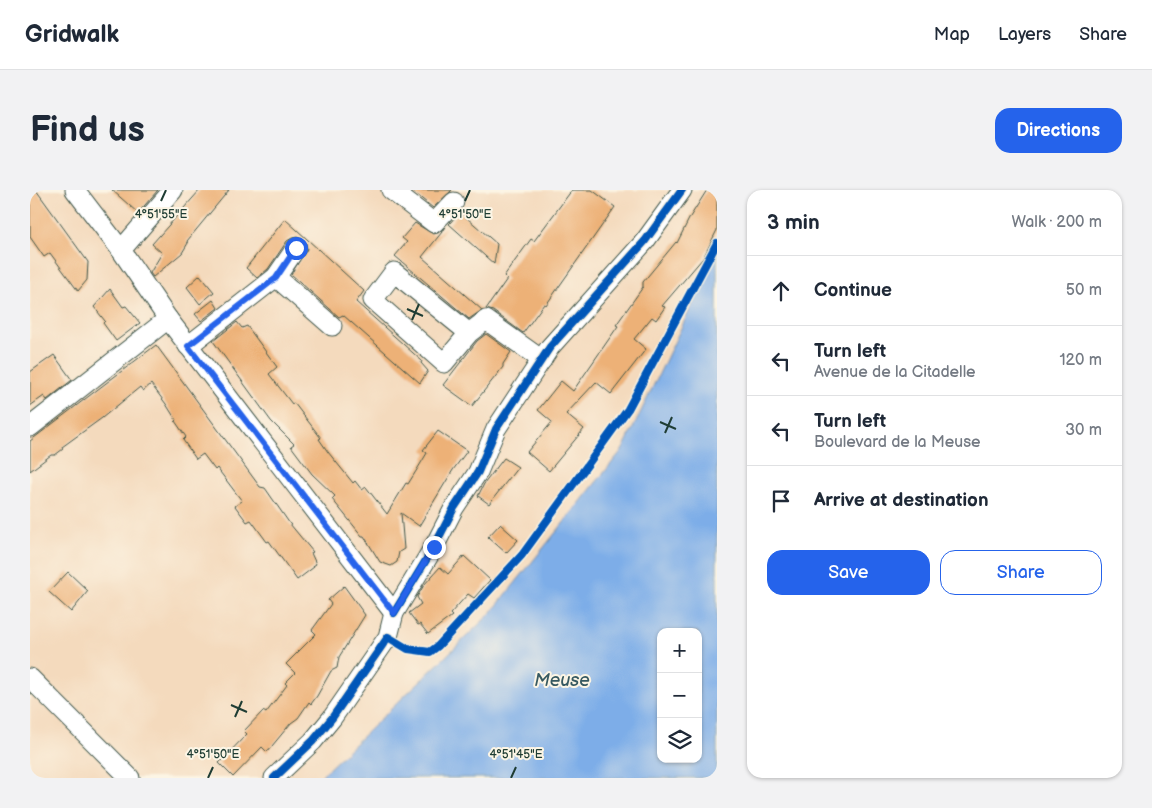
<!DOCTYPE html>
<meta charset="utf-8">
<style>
body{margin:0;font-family:"Balsamiq Sans",sans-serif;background:#f2f2f3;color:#1f2937}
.controls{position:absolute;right:15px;bottom:15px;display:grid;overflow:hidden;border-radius:10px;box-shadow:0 1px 4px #0004}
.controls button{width:45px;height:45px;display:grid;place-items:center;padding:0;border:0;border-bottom:1px solid #e0e1e3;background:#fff;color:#1f2937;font:25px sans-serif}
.stop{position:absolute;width:15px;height:15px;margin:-11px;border:4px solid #2563eb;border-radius:50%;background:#fff}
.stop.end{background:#2563eb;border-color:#fff;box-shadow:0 1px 5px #0008}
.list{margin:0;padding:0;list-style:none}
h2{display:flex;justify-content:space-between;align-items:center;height:65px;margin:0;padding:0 20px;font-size:21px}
h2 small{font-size:16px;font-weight:400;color:#747a83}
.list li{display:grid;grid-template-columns:32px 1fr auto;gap:15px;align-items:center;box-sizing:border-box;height:70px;padding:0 20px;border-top:1px solid #e0e1e3}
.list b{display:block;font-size:19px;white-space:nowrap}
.list p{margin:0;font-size:16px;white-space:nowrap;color:#747a83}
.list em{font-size:16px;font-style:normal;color:#747a83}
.actions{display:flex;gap:10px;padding:15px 20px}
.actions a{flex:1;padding:11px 0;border:1px solid #2563eb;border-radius:15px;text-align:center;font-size:18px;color:#2563eb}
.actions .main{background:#2563eb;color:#fff}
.icon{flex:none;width:28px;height:28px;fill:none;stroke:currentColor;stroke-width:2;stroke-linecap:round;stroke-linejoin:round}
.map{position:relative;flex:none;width:687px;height:588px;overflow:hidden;border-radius:15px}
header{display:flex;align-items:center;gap:30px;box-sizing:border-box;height:70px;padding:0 25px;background:#fff;border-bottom:1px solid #e0e1e3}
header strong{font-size:24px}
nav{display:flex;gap:28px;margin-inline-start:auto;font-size:18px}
.intro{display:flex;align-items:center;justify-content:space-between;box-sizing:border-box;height:120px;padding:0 30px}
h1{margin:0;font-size:35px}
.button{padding:12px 22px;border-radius:15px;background:#2563eb;color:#fff;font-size:18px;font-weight:700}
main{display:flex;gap:30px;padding:0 30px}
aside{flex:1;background:#fff;border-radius:15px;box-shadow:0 1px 4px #0004}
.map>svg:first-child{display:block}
.water{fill:#7dade8;stroke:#4e758e;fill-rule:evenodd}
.building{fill:#edb177}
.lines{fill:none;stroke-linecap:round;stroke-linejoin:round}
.minor-casing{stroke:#3f5549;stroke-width:21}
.minor{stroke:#fff;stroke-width:19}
.cycleway-casing{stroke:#fcf5e5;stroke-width:11}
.cycleway{stroke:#0057b8;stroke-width:8}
.route{stroke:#2563eb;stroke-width:6}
.ticks{fill:none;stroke:#1f3d34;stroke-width:2}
.labels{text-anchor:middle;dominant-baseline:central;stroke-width:4;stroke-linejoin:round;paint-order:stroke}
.water-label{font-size:18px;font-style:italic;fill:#365961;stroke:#fcf5e5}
.ticks-label{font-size:12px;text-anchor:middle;fill:#1f3d34;stroke:#fcf5e5;stroke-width:4;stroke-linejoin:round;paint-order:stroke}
</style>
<header>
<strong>Gridwalk</strong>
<nav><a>Map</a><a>Layers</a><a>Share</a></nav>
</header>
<div class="intro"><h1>Find us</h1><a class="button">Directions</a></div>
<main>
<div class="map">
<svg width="687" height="588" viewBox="0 0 687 588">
<rect width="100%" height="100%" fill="#fcf5e5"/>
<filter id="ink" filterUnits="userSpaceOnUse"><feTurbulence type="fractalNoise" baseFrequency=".02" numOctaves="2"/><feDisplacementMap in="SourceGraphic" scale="10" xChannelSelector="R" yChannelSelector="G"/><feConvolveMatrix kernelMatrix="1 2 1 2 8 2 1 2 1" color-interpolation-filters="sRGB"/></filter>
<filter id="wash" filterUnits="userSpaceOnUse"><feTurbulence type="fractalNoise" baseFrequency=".0096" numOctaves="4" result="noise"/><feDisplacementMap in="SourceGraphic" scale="20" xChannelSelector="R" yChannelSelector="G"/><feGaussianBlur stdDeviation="1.12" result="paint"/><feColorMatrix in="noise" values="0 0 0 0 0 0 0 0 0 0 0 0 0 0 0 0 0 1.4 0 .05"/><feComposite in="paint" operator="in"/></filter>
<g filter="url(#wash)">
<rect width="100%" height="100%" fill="#f4dabd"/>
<!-- water -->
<path class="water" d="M 687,63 L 687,588 L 289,588 L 461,423 L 593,259 ZM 631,442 L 668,442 L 668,569 L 631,569 Z"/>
<g id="blocks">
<!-- building -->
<g class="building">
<polygon points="0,0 6,0 58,72 57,90 48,101 20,63 14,67 0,47"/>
<polygon points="82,0 128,0 108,23"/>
<polygon points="170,0 199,0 157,51 158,53 152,63 123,87 120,83 132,63 122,54"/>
<polygon points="381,0 422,0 403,18"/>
<polygon points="542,0 562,0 585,17 516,115 514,114 493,143 463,121 456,119 477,89 474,86 501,49 504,51"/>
<polygon points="677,0 687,0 687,40 673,68 632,116 635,117 626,130 622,127 604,149 616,159 581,204 566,192 536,224 554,239 519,281 497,262 522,232 508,220 531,191 543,201 588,136 586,135 613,97 613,92 646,52 647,53 660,27"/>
<polygon points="430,22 467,54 464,74 419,34"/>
<polygon points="255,29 334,101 326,112 392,171 391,173 398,181 390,193 313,125 309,127 261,84 277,59 276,53 272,49 267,47 262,48 257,51 238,79 227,88 216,78"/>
<polygon points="385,33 403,44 408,43 416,37 392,67 452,120 439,129 365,66 377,52 372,48"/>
<polygon points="170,85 184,102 170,114 157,97"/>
<polygon points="80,99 93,117 96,116 110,133 86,151 73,133 75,131 64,117"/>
<polygon points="183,110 188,118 171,131 165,124"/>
<polygon points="207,132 212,138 217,136 247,177 239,184 262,214 264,213 291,248 289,249 298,262 323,293 325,291 332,300 336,297 357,324 376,293 378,294 388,278 397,263 393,260 408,241 437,261 423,280 389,336 371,323 374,359 369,362 367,372 361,376 350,372 334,346 332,346 302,309 305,306 282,284 261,256 264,254 241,231 183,151"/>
<polygon points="456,144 481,162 473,174 473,177 442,216 413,195 447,151"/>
<polygon points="126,155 230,297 235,298 260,334 283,362 281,363 286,374 283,376 284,377 267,390 239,351 237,352 221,330 217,332 205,316 212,311 187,278 185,280 173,264 166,269 153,250 156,247 145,231 146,230 136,214 121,194 113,201 110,197 72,228 32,257 33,259 25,265 21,265 0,281 0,251"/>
<polygon points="24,165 42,190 17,210 14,206 0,216 0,182"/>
<polygon points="474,268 488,277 459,314 448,306 454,294"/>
<polygon points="470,334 488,350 476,363 458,347"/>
<polygon points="434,366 460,390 444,408 438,404 420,424 422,426 398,444 390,434 388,435 379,423 391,414 387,407 394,395 410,377 418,384"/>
<polygon points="38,382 58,401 41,422 19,402"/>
<polygon points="314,396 335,425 309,467 307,478 301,481 287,506 281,514 279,512 268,528 261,533 237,562 232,557 203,587 189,573 217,544 214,541 233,521 236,523 257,495 255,493 265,483 256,474 286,444 282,440 301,414 298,410"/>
</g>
</g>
</g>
<g filter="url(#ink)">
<use href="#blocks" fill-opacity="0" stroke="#3f5549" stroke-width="1"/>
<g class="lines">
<!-- minor casing -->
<g class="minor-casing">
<g id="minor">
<polyline points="45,0 91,60 138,129 364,423"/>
<polyline points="361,0 404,33 424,12"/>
<polyline points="91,60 143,0"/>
<polyline points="246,87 302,136"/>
<polyline points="439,143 414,173 343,110 364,82 439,143 456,130 512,170"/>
<polyline points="158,156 246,87 266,58"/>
<polyline points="0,237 138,129"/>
<polyline points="0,488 100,588"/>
<polyline points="244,588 283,551 302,528 358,447 364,423 404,357 424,318 448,282 466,239 520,157 615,51 652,0"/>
</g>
</g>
<!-- minor -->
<use href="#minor" class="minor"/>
<!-- cycleway casing -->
<g class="cycleway-casing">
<g id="cycleway">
<polyline points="364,423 404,357 424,318 448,282 466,239 520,157 615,51 652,0"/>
<polyline points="244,588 283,551 302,528 358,447 378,459 400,462 408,456 492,365 598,219 687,53"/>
</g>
</g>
<!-- cycleway -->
<use href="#cycleway" class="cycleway"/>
</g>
</g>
<g class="lines" filter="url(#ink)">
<!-- route -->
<polyline class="route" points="266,58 246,88 158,156 364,423 404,357"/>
</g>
<!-- ticks -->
<path class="ticks" d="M 131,11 L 136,0M 435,11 L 440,0M 377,119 L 393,126M 382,130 L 389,114M 630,232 L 646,239M 635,243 L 642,227M 201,515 L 217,522M 205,527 L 212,511M 178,588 L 183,577M 481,588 L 486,577"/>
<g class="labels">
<!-- water labels -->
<g class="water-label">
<text x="532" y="490">Meuse</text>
</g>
</g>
<g class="ticks-label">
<text x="131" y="28">4°51'55"E</text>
<text x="435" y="28">4°51'50"E</text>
<text x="183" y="568">4°51'50"E</text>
<text x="486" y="568">4°51'45"E</text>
</g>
</svg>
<div class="controls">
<button>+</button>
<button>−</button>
<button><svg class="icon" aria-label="layers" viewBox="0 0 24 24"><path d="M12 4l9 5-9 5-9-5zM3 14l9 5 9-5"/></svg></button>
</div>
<div class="stop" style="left:266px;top:58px"></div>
<div class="stop end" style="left:404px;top:357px"></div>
</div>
<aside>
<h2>3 min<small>Walk · 200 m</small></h2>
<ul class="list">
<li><svg class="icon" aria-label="ahead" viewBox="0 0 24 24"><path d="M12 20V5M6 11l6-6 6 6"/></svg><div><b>Continue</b></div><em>50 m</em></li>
<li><svg class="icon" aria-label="left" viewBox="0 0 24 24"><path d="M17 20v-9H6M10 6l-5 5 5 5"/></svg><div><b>Turn left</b><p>Avenue de la Citadelle</p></div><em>120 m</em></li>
<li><svg class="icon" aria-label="left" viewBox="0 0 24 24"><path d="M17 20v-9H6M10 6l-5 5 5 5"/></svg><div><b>Turn left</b><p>Boulevard de la Meuse</p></div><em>30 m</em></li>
<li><svg class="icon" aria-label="arrive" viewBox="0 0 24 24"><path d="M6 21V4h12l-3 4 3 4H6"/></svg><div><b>Arrive at destination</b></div></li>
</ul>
<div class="actions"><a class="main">Save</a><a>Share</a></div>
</aside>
</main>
